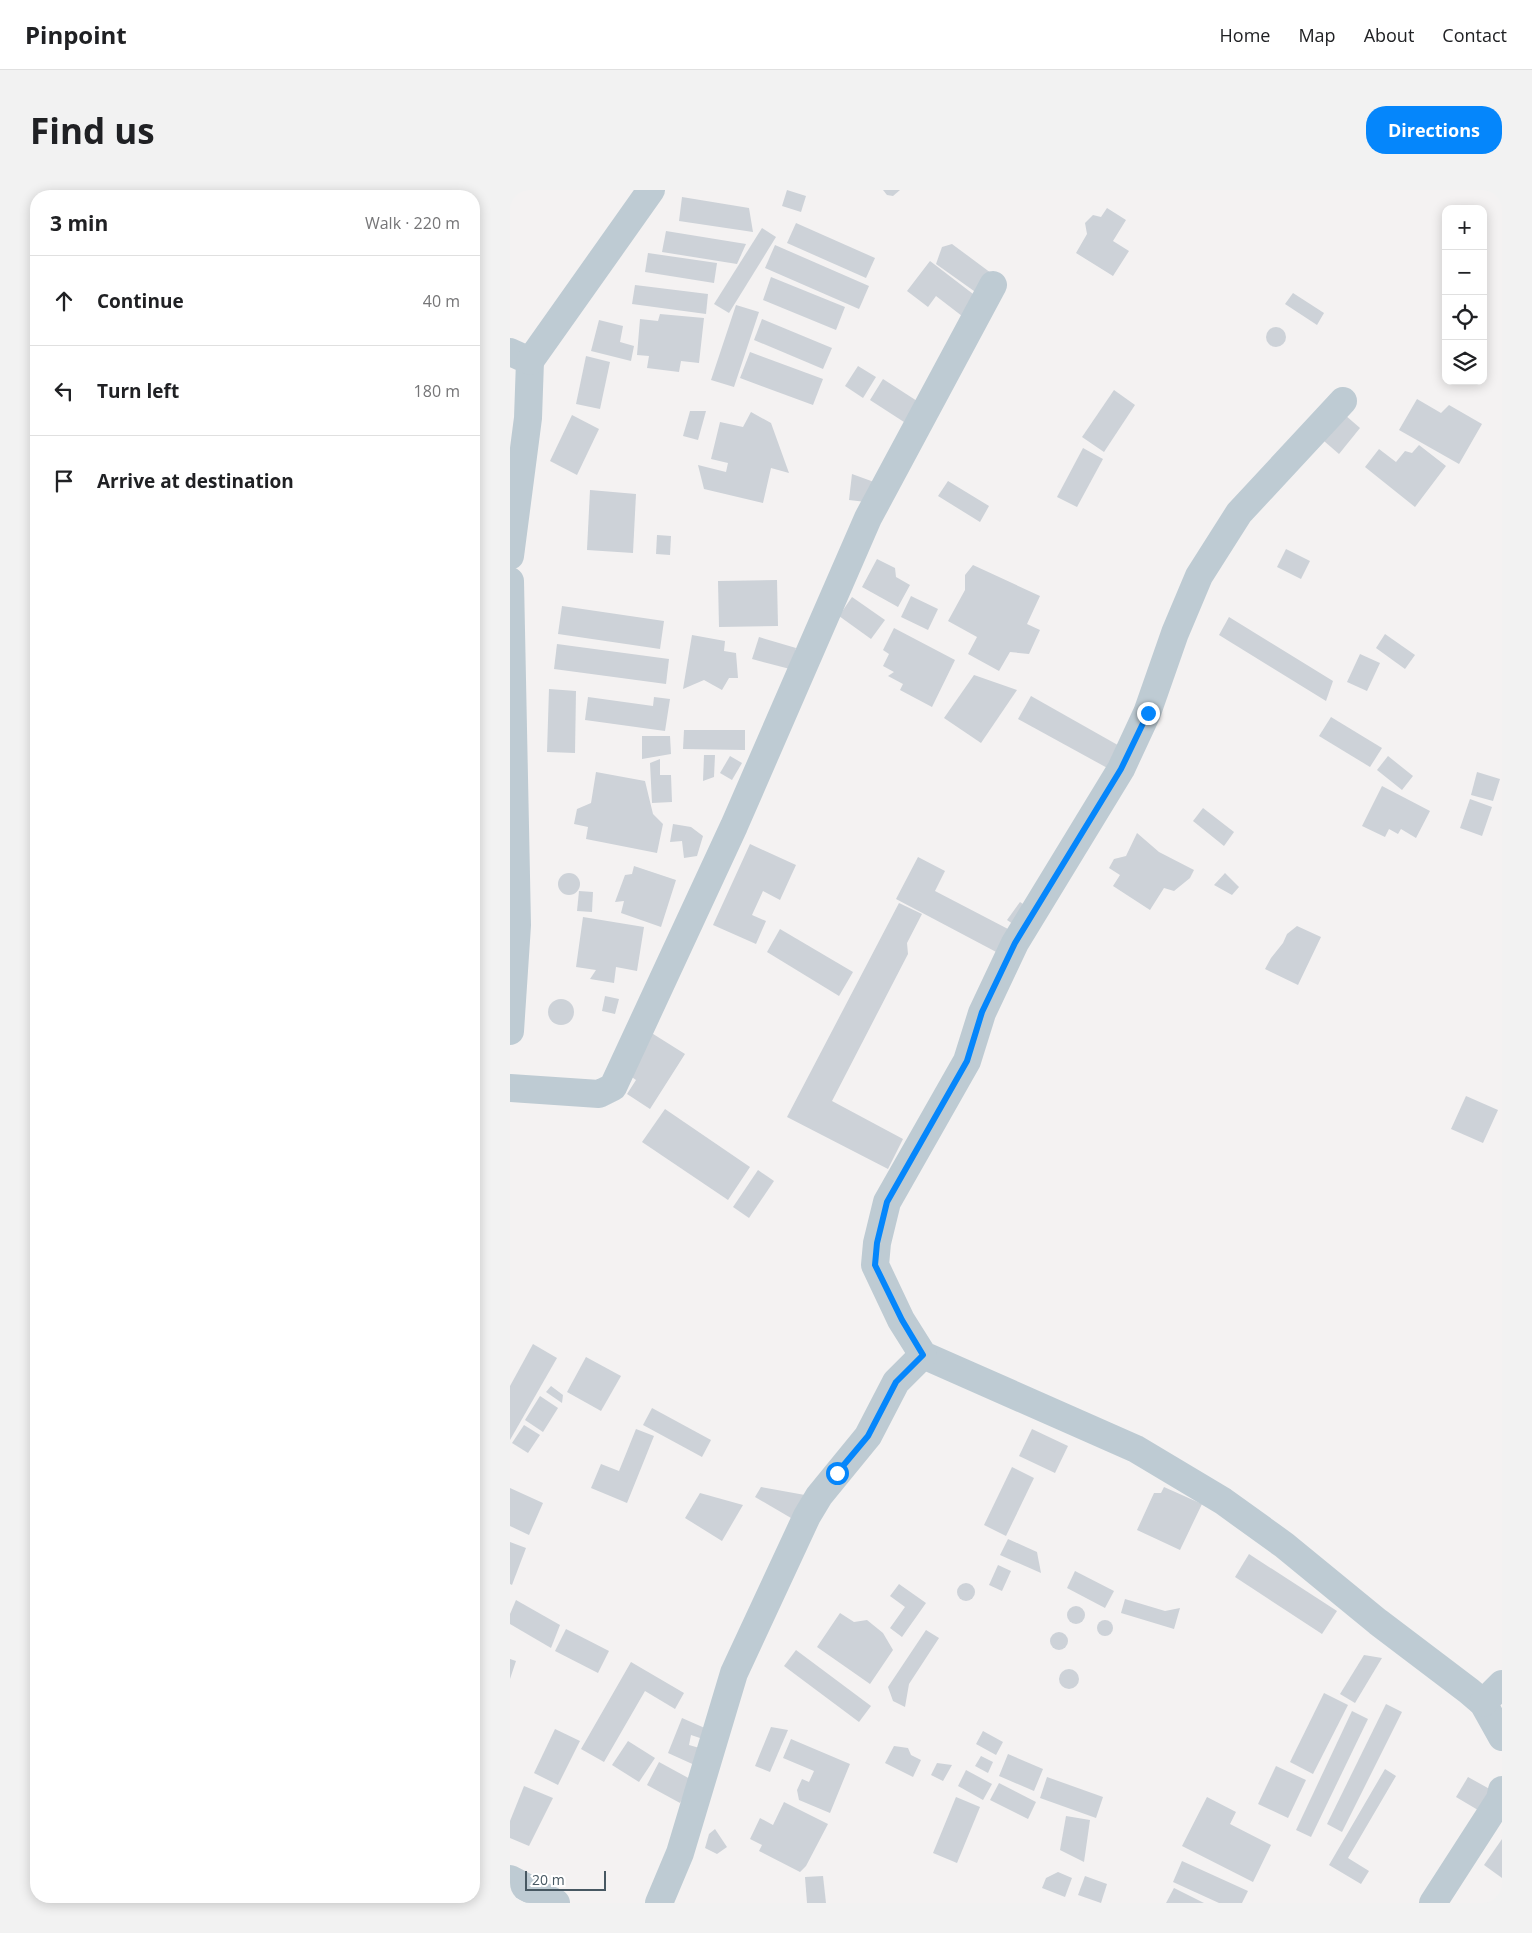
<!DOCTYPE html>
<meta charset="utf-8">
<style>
body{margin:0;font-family:"Open Sans",sans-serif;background:#f2f2f2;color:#202124}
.controls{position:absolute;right:15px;top:15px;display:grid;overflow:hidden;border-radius:10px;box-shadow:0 2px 12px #0003}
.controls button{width:45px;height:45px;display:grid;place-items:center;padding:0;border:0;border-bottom:1px solid #e0e0e0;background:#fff;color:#202124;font:25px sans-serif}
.scale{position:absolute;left:15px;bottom:12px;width:81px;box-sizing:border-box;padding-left:5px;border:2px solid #475862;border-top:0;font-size:14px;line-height:18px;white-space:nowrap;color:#475862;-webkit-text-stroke:4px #fff;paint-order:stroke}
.stop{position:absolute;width:15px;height:15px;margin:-11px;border:4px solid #0586fb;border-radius:50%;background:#fff}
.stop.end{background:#0586fb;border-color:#fff;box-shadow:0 1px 5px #0008}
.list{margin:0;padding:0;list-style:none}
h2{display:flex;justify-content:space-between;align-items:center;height:65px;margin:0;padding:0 20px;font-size:21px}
h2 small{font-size:16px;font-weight:400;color:#757577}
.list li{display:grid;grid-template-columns:32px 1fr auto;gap:15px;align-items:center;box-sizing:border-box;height:90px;padding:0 20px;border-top:1px solid #e0e0e0}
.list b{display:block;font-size:19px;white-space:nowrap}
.list em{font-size:16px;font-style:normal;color:#757577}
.icon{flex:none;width:28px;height:28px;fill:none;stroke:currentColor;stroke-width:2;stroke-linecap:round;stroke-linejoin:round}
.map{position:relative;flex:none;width:992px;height:1713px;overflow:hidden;border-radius:20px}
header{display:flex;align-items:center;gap:30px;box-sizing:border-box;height:70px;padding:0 25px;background:#fff;border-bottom:1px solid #e0e0e0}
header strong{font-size:24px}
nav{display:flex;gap:28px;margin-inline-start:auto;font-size:18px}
.intro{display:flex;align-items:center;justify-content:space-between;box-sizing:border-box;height:120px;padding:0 30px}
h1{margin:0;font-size:35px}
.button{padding:12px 22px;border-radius:20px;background:#0586fb;color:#fff;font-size:18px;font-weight:700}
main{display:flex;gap:30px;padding:0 30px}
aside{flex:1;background:#fff;border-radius:20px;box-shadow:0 2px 12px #0003}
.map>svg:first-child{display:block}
.building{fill:#cdd2d8}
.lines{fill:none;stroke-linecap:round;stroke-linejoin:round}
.minor{stroke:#becbd3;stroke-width:28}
.route{stroke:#0586fb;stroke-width:6}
</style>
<header>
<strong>Pinpoint</strong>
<nav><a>Home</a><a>Map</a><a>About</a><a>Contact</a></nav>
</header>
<div class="intro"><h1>Find us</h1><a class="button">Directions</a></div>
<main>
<aside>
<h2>3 min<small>Walk · 220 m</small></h2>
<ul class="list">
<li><svg class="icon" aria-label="ahead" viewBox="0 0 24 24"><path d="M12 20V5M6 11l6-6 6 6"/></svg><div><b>Continue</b></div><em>40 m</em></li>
<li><svg class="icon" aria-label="left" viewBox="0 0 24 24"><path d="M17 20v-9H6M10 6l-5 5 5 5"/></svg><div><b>Turn left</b></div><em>180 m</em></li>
<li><svg class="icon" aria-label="arrive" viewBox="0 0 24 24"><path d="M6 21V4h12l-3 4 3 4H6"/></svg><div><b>Arrive at destination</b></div></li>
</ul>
</aside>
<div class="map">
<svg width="992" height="1713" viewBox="0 0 992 1713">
<rect width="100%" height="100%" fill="#f4f2f2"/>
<!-- building -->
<g class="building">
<polygon points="277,0 296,6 291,22 272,16"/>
<polygon points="373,0 390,0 383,6 377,5"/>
<polygon points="172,7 239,18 243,42 169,31"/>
<polygon points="597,18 616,30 603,51 619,61 603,86 566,63 577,44 575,33 583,25 591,27"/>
<polygon points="286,33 365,68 356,88 277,53"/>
<polygon points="252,38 266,47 219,123 204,114"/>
<polygon points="156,41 236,54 227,74 152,62"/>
<polygon points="442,54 485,86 471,106 426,74 432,57"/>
<polygon points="265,55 359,96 349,119 255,78"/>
<polygon points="138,63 207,73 204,93 135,82"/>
<polygon points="420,71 467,107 452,126 426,106 418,117 397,101"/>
<polygon points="261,87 335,117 326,140 253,110"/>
<polygon points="125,95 198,104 196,124 122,114"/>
<polygon points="783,103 814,123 807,135 775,114"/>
<polygon points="226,115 249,122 224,197 201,190"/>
<polygon points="150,124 194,128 189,173 171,171 169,182 137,178 139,166 127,165 130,129 148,131"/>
<polygon points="252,129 322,158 313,179 244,150"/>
<polygon points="89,130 113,136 110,152 124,156 121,171 81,161"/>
<circle cx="766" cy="147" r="10"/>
<polygon points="240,162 313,189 303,215 230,188"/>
<polygon points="76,166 100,172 90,219 66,214"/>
<polygon points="348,176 366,187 353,208 335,196"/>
<polygon points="373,189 407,211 394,232 360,210"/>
<polygon points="604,200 625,215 594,262 572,247"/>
<polygon points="907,209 931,223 939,215 972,234 949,274 889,240"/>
<polygon points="180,221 196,221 188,250 173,246"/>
<polygon points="241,222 261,233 279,283 261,278 253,313 194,299 188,275 216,282 218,273 201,269 210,232 233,237"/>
<polygon points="62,225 89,239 67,285 40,271"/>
<polygon points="835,225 850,238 829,264 814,251"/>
<polygon points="909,255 936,276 905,317 855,277 869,259 886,272 895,261 902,263"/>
<polygon points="573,258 593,269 567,317 547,307"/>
<polygon points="342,284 364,292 356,312 339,310"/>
<polygon points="438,291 479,316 470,332 428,306"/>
<polygon points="80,300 126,304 123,363 77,360"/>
<polygon points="147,345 161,346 160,365 146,364"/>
<polygon points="776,359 800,371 791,389 767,377"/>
<polygon points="367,369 385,378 386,387 400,395 388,417 352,397"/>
<polygon points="463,375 530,406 517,434 530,440 519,464 500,462 489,481 458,464 467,447 438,431 455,400 455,385"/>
<polygon points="267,390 268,436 209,437 208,391"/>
<polygon points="401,406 428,419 418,440 391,427"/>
<polygon points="342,407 375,430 361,449 329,426"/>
<polygon points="52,416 154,431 150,459 48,444"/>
<polygon points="719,427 823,491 816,511 709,445"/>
<polygon points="384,438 445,470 422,517 390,500 393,494 378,486 384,482 373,476 379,464 373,460"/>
<polygon points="875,444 905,465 895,479 866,458"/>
<polygon points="182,445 215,451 214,461 226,463 228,488 219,488 212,500 194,490 173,499"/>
<polygon points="249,447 286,458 280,479 242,469"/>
<polygon points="47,454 159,469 156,494 44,479"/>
<polygon points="850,464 870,473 857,501 837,492"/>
<polygon points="464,485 507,500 471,553 434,528"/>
<polygon points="39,499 66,501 65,563 37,562"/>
<polygon points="521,506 613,558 601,580 508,529"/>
<polygon points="78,507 143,516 144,507 160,509 155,541 75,530"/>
<polygon points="821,527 872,558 860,577 809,546"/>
<polygon points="174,540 235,540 235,560 173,559"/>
<polygon points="132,546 160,546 161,564 132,569"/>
<polygon points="194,565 205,565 204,587 193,591"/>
<polygon points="220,566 232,573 222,590 210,583"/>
<polygon points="878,566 903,586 892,600 867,580"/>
<polygon points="150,569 150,585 161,585 162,612 142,613 140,573"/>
<polygon points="86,582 135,591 143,624 153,634 147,663 76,649 78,637 64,634 67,619 81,613"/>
<polygon points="967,582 990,589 983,611 961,605"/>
<polygon points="872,596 920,621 906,648 891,639 888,644 879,639 875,647 852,636"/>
<polygon points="960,609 982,617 972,646 950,638"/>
<polygon points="693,618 724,642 714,656 683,631"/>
<polygon points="163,634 181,637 193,646 187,666 174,668 172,651 160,652"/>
<polygon points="627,643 649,662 684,680 680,688 664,701 654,698 640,720 603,696 610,685 599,678 604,669 616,666"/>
<polygon points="240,654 286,675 270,710 253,701 242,725 256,731 246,754 203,735"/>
<polygon points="408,667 435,681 425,701 498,739 490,764 386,709"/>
<polygon points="124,676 166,690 151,737 111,723 114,711 105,712 115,685 122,684"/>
<polygon points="715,683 729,697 722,705 704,695"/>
<circle cx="59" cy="694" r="11"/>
<polygon points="69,701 83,702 82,722 67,721"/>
<polygon points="510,712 519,718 506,736 497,730"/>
<polygon points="389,713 412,724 397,753 398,764 322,911 393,949 378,979 277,927"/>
<polygon points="73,727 134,737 127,781 106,777 104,793 80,789 86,780 66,777"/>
<polygon points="787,736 811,747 788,795 755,779 761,768 773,753 777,744"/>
<polygon points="270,739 343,782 329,806 257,762"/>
<polygon points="95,806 109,809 105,824 92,821"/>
<circle cx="51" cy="822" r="13"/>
<polygon points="140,842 175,864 140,919 117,904 126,890 115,882"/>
<polygon points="956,906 988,920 973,953 941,939"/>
<polygon points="155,919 240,977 218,1010 132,952"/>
<polygon points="248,980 264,991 239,1028 223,1017"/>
<polygon points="23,1154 47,1168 0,1250 0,1196"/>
<polygon points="76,1167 111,1186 91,1221 57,1202"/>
<polygon points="41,1196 53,1205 52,1213 36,1202"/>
<polygon points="30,1206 48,1218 33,1242 15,1230"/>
<polygon points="142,1218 201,1250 192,1267 133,1235"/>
<polygon points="14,1235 30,1245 18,1263 2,1253"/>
<polygon points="126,1239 144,1246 117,1313 81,1298 91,1274 109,1281"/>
<polygon points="522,1239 558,1256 545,1283 509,1266"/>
<polygon points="502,1277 524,1288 496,1346 474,1335"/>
<polygon points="251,1297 295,1305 281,1328 245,1307"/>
<polygon points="654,1297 692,1314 670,1360 627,1340 644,1303 651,1303"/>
<polygon points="0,1298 33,1313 19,1345 0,1336"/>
<polygon points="190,1303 233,1315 212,1351 175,1328"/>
<polygon points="498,1349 527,1362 531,1383 490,1365"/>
<polygon points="0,1352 16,1358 2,1395 0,1394"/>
<polygon points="739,1364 827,1421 812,1444 725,1387"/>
<polygon points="488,1375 501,1381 492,1401 479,1395"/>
<polygon points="565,1381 604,1401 595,1418 557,1398"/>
<circle cx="456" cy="1402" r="9"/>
<polygon points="389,1394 416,1413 392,1447 380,1438 395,1417 380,1406"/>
<polygon points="615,1409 655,1421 670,1418 664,1439 611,1423"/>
<polygon points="6,1410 50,1435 41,1458 0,1434 0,1424"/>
<circle cx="566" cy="1425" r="9"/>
<polygon points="330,1423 344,1432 357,1430 373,1443 383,1460 360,1494 307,1457"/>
<circle cx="595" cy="1438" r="8"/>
<polygon points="56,1439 99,1461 88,1483 45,1461"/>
<polygon points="416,1440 429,1448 399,1494 395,1517 383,1511 378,1497"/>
<circle cx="549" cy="1451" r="9"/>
<polygon points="286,1460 361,1516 349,1532 274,1476"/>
<polygon points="854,1465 872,1468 845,1513 830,1504"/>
<polygon points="0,1469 6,1471 0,1489"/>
<polygon points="121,1472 174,1503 165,1519 135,1501 94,1572 71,1559"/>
<circle cx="559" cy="1489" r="10"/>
<polygon points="814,1503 838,1515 803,1584 780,1572"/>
<polygon points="876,1514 892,1522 832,1642 817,1634"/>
<polygon points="842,1521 858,1529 801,1647 786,1640"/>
<polygon points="172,1528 197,1539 190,1548 181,1545 179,1555 193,1559 189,1577 158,1563"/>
<polygon points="261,1537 278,1540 260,1582 245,1576"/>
<polygon points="45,1539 70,1551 48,1595 24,1583"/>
<polygon points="473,1541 493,1552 486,1565 466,1554"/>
<polygon points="281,1549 340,1574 320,1623 289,1610 287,1600 292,1589 299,1592 304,1581 273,1568"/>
<polygon points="118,1551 145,1568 129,1592 102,1575"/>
<polygon points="384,1556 398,1558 401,1565 411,1570 403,1587 375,1573"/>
<polygon points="498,1564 533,1579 524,1601 489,1586"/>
<polygon points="471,1566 483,1572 478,1583 465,1576"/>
<polygon points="149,1572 182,1590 170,1613 137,1595"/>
<polygon points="427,1573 442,1575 433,1591 421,1585"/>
<polygon points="766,1576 796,1590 778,1628 748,1614"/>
<polygon points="875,1579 886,1586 838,1668 859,1681 851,1694 819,1675"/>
<polygon points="456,1580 482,1594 473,1610 448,1596"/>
<polygon points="537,1587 593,1607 586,1628 530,1608"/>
<polygon points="958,1587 985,1602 973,1623 946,1607"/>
<polygon points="489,1593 526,1612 518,1629 480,1610"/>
<polygon points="14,1596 43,1608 19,1656 0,1648 0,1631"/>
<polygon points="446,1607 470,1617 447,1673 423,1663"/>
<polygon points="697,1607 726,1622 720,1634 761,1655 743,1692 672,1656"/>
<polygon points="274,1612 318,1634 296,1676 290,1682 249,1661 252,1655 240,1649 250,1628 263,1635"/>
<polygon points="556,1626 580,1630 574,1672 550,1660"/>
<polygon points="205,1639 217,1657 207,1664 195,1658 199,1644"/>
<polygon points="992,1649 992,1688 974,1675"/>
<polygon points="672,1671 738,1701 732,1713 709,1713 663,1692"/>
<polygon points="548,1682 562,1688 555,1707 532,1698 536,1688"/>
<polygon points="313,1686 316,1713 297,1713 295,1687"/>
<polygon points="575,1686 597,1694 591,1713 568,1705"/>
<polygon points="664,1698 694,1713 656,1713"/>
</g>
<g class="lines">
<!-- minor -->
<g class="minor">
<polyline points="0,162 20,171 18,228 0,366"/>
<polyline points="20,171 141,0"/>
<polyline points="833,211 729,323 689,386 665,443 637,523 611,579 505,753 472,823 457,871 377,1012 367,1053 365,1075 391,1130 413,1165 626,1259 713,1311 774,1355 868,1432 959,1501 973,1513 992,1547"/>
<polyline points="0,391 7,735 0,841"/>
<polyline points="0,898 89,904 103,897 224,636 358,328 483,95"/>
<polyline points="973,1513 992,1494"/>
<polyline points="0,1689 46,1713"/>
<polyline points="149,1713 170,1663 224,1483 297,1326 309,1306 358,1246 386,1192 413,1165"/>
<polyline points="923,1713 990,1609 992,1600"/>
</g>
</g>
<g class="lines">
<!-- route -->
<polyline class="route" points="327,1283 358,1246 386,1192 413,1165 392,1130 365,1075 367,1053 377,1012 457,871 472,822 505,753 611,579 638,523"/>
</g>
</svg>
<div class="controls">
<button>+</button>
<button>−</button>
<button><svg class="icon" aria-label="locate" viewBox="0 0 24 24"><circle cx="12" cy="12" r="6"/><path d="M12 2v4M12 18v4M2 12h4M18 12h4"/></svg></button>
<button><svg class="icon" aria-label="layers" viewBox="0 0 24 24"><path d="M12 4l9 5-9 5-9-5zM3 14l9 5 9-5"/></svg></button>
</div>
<div class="scale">20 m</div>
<div class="stop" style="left:327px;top:1283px"></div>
<div class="stop end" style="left:638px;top:523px"></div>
</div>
</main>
